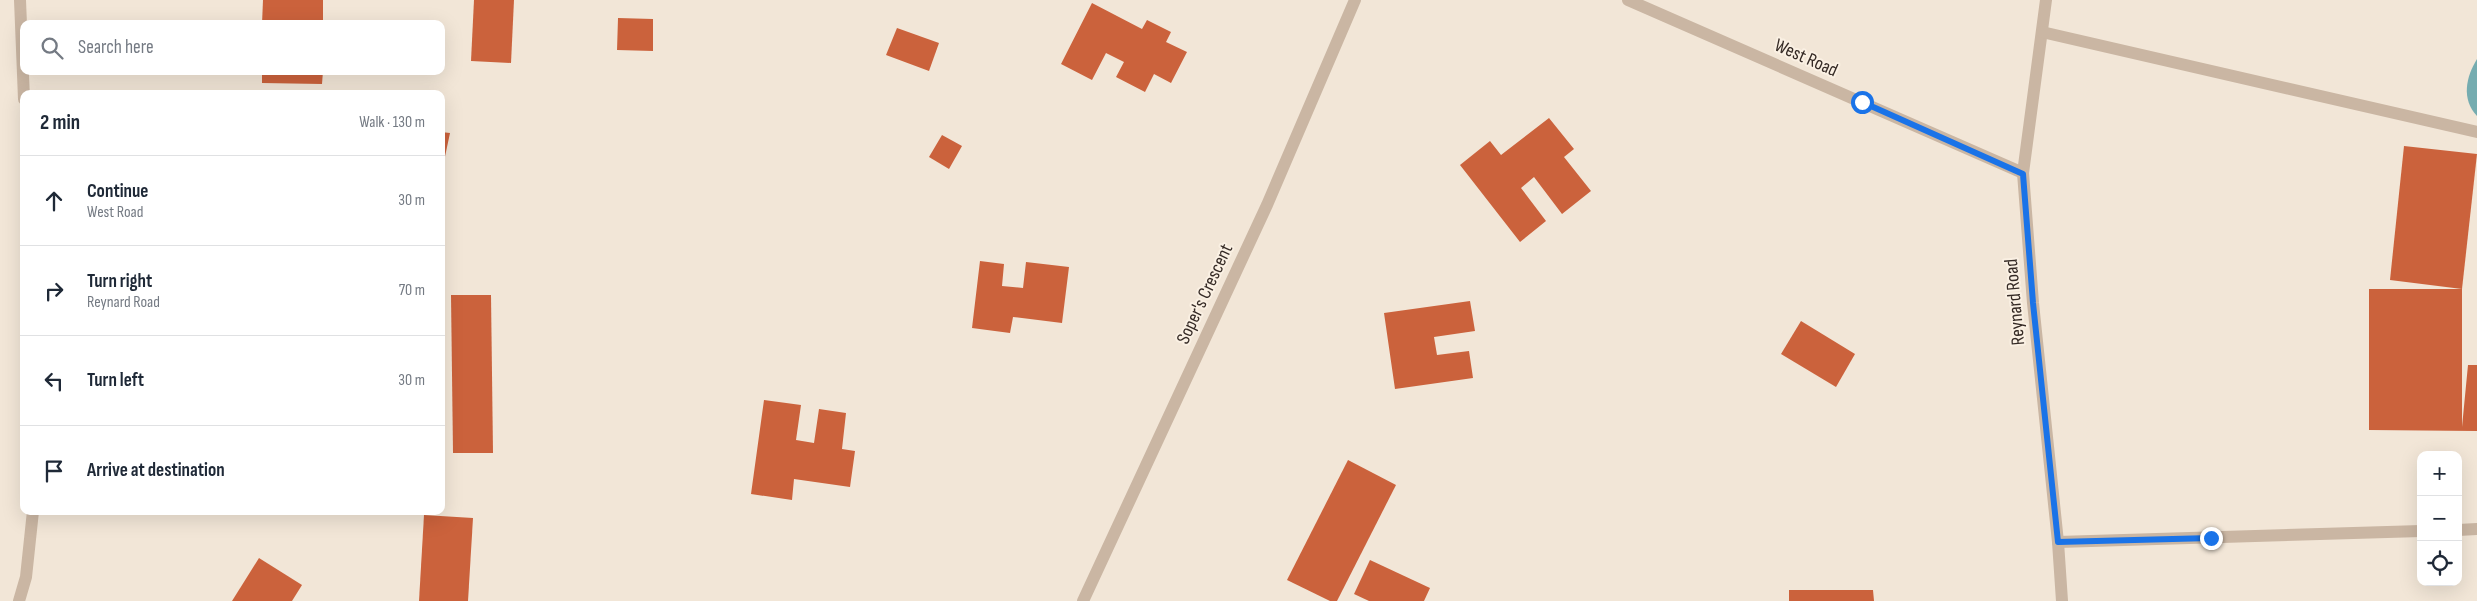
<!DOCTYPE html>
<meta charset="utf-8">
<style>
body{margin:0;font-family:"Sofia Sans Condensed",sans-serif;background:#f2f2f3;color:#1f2937}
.controls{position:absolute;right:15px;bottom:15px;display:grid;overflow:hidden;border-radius:10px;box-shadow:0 5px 20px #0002}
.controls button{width:45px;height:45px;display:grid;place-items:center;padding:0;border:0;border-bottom:1px solid #e0e1e3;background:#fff;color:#1f2937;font:25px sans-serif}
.stop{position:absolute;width:15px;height:15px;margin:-11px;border:4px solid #1a73e8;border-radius:50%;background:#fff}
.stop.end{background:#1a73e8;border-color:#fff;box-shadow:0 1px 5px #0008}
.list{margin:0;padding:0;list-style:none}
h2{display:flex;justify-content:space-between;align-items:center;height:65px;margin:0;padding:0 20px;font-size:21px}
h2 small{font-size:16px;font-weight:400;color:#747a83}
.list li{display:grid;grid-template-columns:32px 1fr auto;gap:15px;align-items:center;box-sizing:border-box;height:90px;padding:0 20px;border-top:1px solid #e0e1e3}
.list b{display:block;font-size:19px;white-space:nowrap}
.list p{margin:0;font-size:16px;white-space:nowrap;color:#747a83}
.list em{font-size:16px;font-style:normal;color:#747a83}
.icon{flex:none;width:28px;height:28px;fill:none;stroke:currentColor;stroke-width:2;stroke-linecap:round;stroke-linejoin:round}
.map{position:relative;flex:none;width:2477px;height:601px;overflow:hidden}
.search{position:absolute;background:#fff;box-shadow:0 5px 20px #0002;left:20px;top:20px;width:425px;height:55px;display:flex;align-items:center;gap:12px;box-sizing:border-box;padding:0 18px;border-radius:10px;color:#747a83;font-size:19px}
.panel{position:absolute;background:#fff;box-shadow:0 5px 20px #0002;left:20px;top:90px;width:425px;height:425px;border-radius:10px}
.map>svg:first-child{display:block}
.water{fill:#75acb0}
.building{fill:#cb623c}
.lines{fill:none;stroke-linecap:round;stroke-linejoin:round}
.minor{stroke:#cab6a3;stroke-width:12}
.route{stroke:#1a73e8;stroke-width:6}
.labels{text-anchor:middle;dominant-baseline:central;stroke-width:4;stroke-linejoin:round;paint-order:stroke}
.street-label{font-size:19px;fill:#352a25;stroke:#faf0e3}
</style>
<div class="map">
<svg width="2477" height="601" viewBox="0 0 2477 601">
<rect width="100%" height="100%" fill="#f2e6d7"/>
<!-- water -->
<path class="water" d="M 2477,59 L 2477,116 C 2461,99 2466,77 2477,59 Z"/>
<!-- building -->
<g class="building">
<polygon points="263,0 323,0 323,24 262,24"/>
<polygon points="474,0 514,0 511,63 471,61"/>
<polygon points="1092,3 1142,29 1147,20 1171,32 1166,42 1187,52 1171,83 1154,74 1145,92 1116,77 1124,62 1106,53 1092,80 1061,64"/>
<polygon points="618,18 653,19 653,51 617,50"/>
<polygon points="897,28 939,43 929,71 886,55"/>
<polygon points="262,71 323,71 322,84 262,83"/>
<polygon points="1549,118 1574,149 1564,157 1591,191 1562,214 1534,177 1521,188 1546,221 1520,242 1460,165 1490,141 1501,155"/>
<polygon points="441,132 450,133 443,166 441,166"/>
<polygon points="942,135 962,146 949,169 929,157"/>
<polygon points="2404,146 2477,154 2462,289 2390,280"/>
<polygon points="980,261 1004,264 1002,286 1023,288 1026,262 1069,267 1062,323 1013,317 1010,333 972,328"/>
<polygon points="2369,289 2462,289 2462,427 2468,365 2477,365 2477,431 2369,430"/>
<polygon points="451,295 491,295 493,453 453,453"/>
<polygon points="1470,301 1475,331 1434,337 1437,355 1469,351 1473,378 1395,389 1384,313"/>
<polygon points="1801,321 1855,354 1836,387 1781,354"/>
<polygon points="764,400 801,405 796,440 814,443 819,409 846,413 842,449 855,451 850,487 794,479 792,500 751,494"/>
<polygon points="1348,460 1396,485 1337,601 1330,601 1287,580"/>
<polygon points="424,515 473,518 468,601 419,601"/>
<polygon points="259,558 302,585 292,601 232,601"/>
<polygon points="1370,560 1430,588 1424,601 1369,601 1354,594"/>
<polygon points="1789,590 1873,590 1874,601 1789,601"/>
</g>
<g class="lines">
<!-- minor -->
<g class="minor">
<polyline points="20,0 24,99"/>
<polyline points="1628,0 2023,173"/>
<polyline points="2046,0 2023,173 2033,303 2058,542 2062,601"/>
<polyline points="2042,32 2477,132"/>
<polyline points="2458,530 2477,529"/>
<polyline points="2058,542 2421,531"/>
<polyline points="19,601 26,577 33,511"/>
<polyline points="1083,601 1267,205 1355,0"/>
</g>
</g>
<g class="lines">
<!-- route -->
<polyline class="route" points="1862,102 2023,174 2033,303 2058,542 2211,538"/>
</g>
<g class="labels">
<!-- street labels -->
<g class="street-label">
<text transform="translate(1806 58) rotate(24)">West Road</text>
<text transform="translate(1205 294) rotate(-65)">Soper's Crescent</text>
<text transform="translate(2015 302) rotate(-95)">Reynard Road</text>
</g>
</g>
</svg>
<div class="controls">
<button>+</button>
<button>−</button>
<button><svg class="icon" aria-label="locate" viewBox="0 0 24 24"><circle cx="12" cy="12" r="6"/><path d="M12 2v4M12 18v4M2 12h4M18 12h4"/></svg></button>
</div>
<div class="stop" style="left:1862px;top:102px"></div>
<div class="stop end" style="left:2211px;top:538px"></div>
<div class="search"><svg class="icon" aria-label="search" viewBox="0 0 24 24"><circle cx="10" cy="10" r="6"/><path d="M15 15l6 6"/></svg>Search here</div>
<section class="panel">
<h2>2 min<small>Walk · 130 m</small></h2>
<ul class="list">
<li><svg class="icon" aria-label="ahead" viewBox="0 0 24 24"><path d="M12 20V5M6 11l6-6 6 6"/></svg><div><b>Continue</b><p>West Road</p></div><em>30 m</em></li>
<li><svg class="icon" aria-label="right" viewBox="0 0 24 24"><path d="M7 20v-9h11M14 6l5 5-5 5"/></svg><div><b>Turn right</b><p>Reynard Road</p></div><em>70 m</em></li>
<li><svg class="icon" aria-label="left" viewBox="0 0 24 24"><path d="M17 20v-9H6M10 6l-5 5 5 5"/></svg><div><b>Turn left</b></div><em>30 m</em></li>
<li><svg class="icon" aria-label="arrive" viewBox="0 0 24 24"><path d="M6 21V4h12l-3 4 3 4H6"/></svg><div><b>Arrive at destination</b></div></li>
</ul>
</section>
</div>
